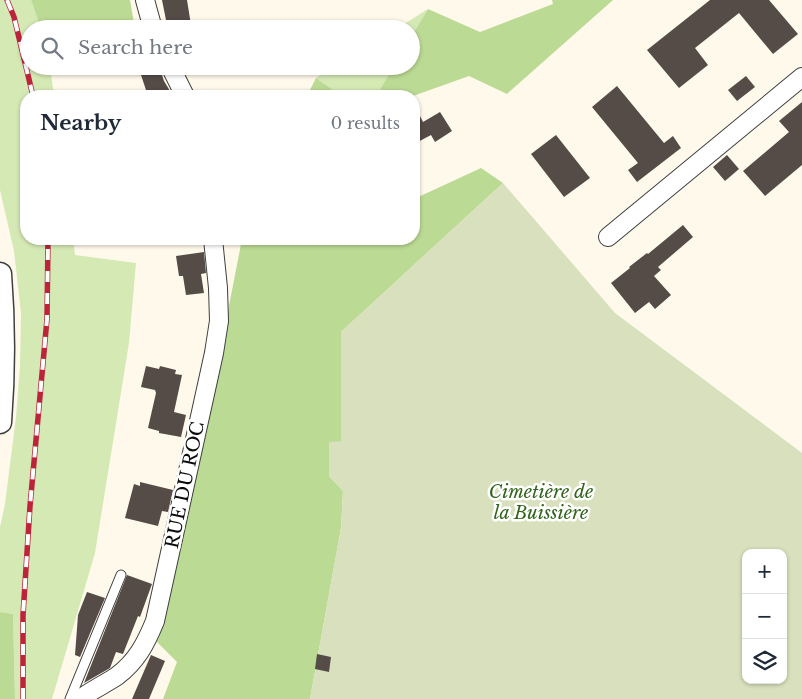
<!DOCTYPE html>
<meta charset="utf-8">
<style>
body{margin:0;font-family:"Libre Baskerville",serif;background:#f6f6f7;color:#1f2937}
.controls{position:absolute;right:15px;bottom:15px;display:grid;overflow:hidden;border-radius:10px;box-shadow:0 1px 4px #0004}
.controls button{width:45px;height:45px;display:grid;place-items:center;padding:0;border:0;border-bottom:1px solid #e0e1e3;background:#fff;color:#1f2937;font:25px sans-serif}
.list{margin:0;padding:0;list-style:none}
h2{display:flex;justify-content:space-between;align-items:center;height:65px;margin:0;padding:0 20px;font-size:21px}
h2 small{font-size:16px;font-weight:400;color:#747a83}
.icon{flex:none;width:28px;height:28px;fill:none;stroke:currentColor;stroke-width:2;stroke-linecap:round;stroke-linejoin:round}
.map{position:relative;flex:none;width:802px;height:699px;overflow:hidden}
.search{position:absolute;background:#fff;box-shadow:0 1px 4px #0004;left:20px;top:20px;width:400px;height:55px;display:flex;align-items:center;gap:12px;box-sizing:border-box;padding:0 18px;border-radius:28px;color:#747a83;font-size:19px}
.panel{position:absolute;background:#fff;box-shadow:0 1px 4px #0004;left:20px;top:90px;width:400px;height:155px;border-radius:20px}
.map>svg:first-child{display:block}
.green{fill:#d5e9b5}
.forest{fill:#bbda94}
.cemetery{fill:#d8e0bd;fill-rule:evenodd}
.building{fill:#554c48}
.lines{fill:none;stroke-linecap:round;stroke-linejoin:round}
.service-casing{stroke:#3f3f3f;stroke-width:11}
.minor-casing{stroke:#3f3f3f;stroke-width:20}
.tertiary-casing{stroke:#3f3f3f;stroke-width:25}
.service{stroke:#fff;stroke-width:9}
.minor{stroke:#fff;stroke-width:18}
.tertiary{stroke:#fff;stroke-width:22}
.rail-casing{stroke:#bd233a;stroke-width:5.5}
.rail{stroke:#fff;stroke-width:4;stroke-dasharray:11;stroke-linecap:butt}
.labels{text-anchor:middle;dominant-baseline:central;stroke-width:5;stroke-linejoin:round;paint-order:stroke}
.street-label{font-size:18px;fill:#0c0c0c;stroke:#fff}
.park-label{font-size:18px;font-style:italic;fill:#32641c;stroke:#fff}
</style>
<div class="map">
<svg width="802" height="699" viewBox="0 0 802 699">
<rect width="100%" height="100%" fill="#fff9eb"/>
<!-- green -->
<g class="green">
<polygon points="0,0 31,0 41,29 29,29 29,66 50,66 54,96 26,96 26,239 73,239 75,255 136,263 129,343 95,553 52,699 15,699 13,614 0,612 0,527 5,504 16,417 20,366 21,313 14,251 0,190"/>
<polygon points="428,9 411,37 411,29 396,29"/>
<polygon points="335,66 394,66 376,96 342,96 316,78"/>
</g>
<!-- forest -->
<g class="forest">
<polygon points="31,0 130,0 135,29 41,29"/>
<polygon points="552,0 613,0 507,94 469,76 413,96 376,96 394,66 411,66 411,37 428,9 480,32 553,4"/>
<polygon points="316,78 342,96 307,96"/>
<polygon points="481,168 503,183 341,332 341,442 329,443 329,476 343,491 341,528 310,699 163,699 177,662 155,640 202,444 242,239 414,239 414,199"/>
<polygon points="0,612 13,614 15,699 0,699"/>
</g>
<!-- cemetery -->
<path class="cemetery" d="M 503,183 L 615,313 L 802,453 L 802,699 L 310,699 L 341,528 L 343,491 L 329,476 L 329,442 L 341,441 L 341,332 ZM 746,553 L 783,553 L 783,680 L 746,680 Z"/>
<!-- building -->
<g class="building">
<polygon points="162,0 187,0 191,25 170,29 169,20 166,20"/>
<polygon points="710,0 769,0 798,34 773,54 739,13 695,48 708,65 679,88 647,50"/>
<polygon points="138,66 159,66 164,81 173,96 148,96"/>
<polygon points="746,76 755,87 737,101 728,90"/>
<polygon points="617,86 664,143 673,136 681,148 637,182 628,170 638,163 592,107"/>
<polygon points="802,102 802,165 765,196 743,171 789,132 779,121"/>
<polygon points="414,104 423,122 440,112 452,131 435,142 431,135 414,144"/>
<polygon points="556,135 590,178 564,197 531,154"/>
<polygon points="727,155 739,169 725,181 713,167"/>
<polygon points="683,225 693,237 658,267 661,270 654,276 671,295 655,309 649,302 635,313 611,283 630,268 629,267 647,253 648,254"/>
<polygon points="204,252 206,273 201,274 204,293 186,295 183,276 179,276 176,256"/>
<polygon points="146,366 159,369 160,366 176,370 175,374 182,375 174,412 186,415 181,437 159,433 159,431 148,428 156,393 155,390 141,387"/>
<polygon points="140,482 173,490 168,512 162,511 158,526 125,518 134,484 140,486"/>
<polygon points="127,575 152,584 140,617 138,616 123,654 116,652 110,668 84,683"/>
<polygon points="87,592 105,598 80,657 75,655 78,615"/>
<polygon points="317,654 331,657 329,672 315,669"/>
<polygon points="151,655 165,661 149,699 132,699"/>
</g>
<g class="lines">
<!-- service casing -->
<g class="service-casing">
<polyline id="service" points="70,699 121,575"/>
</g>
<!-- minor casing -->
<g class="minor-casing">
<g id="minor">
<polyline points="145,0 153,29"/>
<polyline points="170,66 185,96"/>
<polyline points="608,237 802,77"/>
<path d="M 80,699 C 92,690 105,684 117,676 C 137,661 146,643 155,621 L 214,353 L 219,321 L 218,288 L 213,239"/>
</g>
</g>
<!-- tertiary casing -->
<g class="tertiary-casing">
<path id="tertiary" d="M 0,274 C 4,324 4,372 0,422"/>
</g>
<!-- service -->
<use href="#service" class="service"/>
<!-- minor -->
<use href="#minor" class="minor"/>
<!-- tertiary -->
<use href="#tertiary" class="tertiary"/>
<!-- rail casing -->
<g class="rail-casing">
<g id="rail">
<polyline points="7,0 14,17 33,96"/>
<polyline points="23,699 23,615 30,506 47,319 48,239"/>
</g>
</g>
<!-- rail -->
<use href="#rail" class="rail"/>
</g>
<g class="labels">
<!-- street labels -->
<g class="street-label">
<text transform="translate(185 485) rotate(-78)">RUE DU ROC</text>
</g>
<!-- park labels -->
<g class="park-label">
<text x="541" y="492">Cimetière de<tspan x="541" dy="21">la Buissière</tspan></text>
</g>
</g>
</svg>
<div class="controls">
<button>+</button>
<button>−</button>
<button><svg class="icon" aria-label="layers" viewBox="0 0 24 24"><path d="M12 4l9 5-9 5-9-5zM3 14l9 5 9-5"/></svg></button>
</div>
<div class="search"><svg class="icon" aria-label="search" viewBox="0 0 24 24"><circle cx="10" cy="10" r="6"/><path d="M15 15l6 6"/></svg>Search here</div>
<section class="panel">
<h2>Nearby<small>0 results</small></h2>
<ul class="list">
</ul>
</section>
</div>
